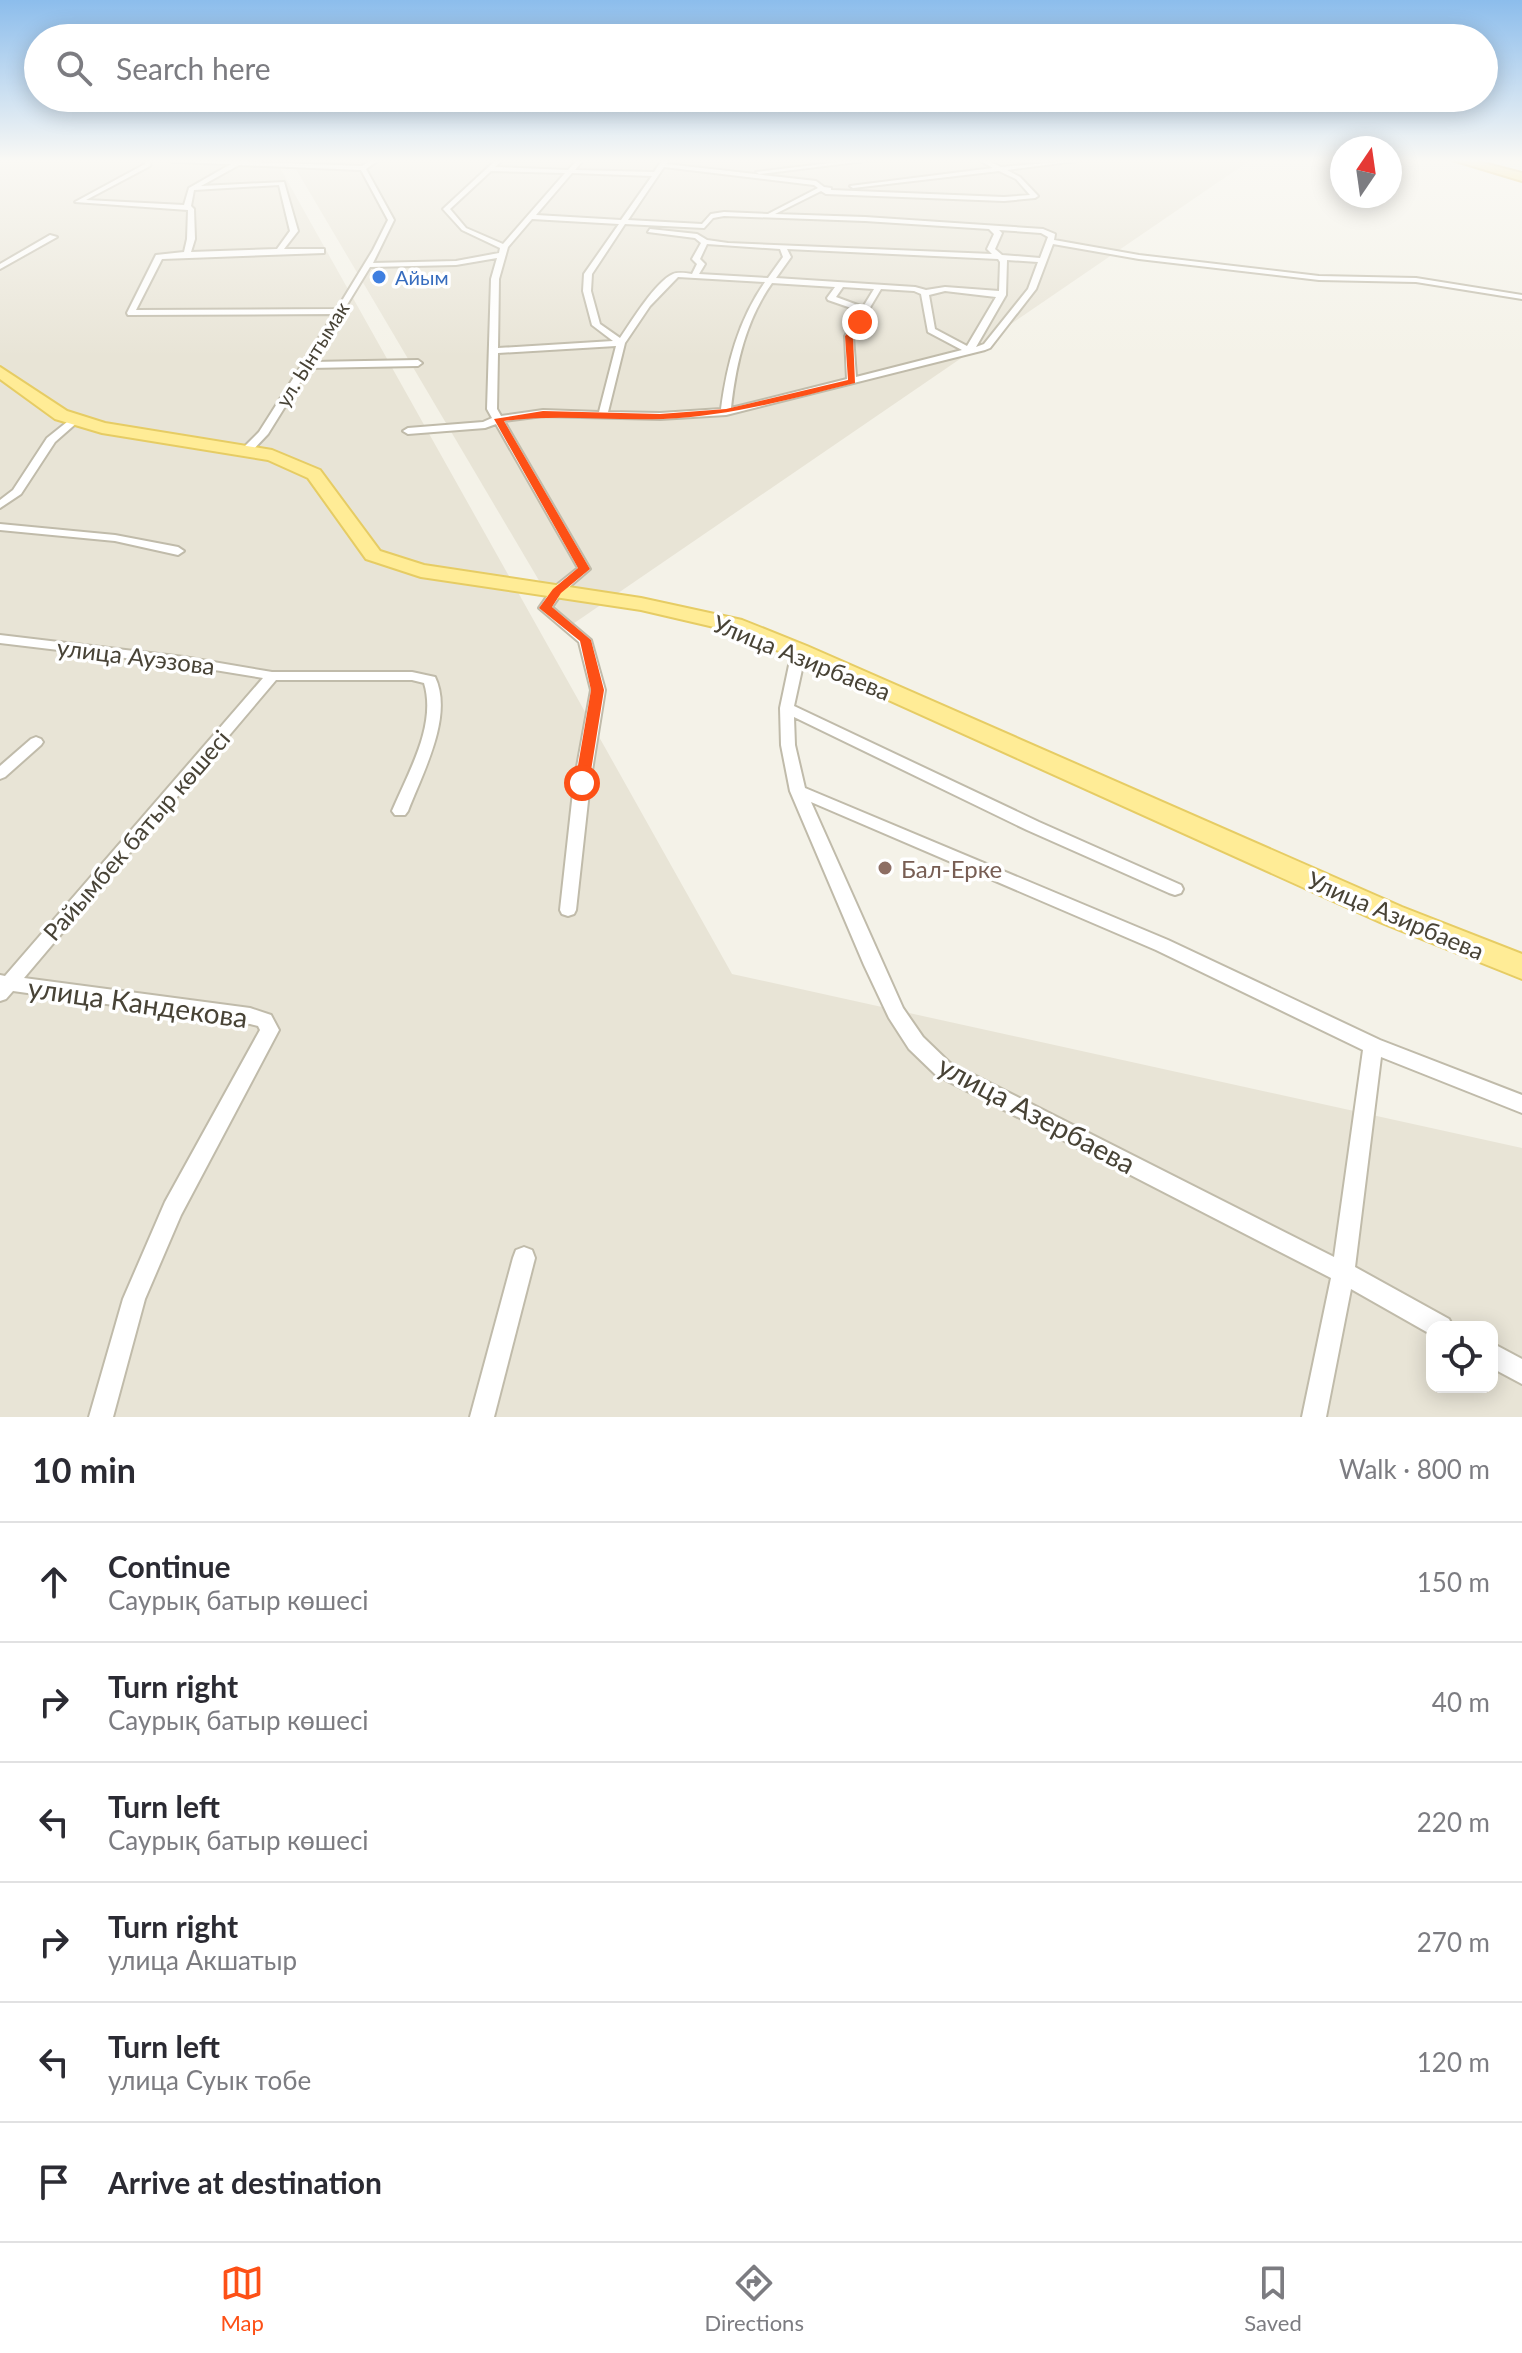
<!DOCTYPE html>
<meta charset="utf-8">
<style>
body{margin:0;font-family:Lato,sans-serif;background:#f7f7f7;color:#2b2b33}
.controls{position:absolute;right:24px;bottom:24px;display:grid;overflow:hidden;border-radius:16px;box-shadow:0 4px 20px #0003}
.controls button{width:72px;height:72px;display:grid;place-items:center;padding:0;border:0;border-bottom:2px solid #e1e1e2;background:#fff;color:#2b2b33;font:40px sans-serif}
.compass{position:absolute;left:1330px;top:136px;width:72px;height:72px;border-radius:50%;background:#fff;box-shadow:0 4px 20px #0003;rotate:13deg}
.stop{position:absolute;width:24px;height:24px;margin:-18px;border:6px solid #fd5016;border-radius:50%;background:#fff}
.stop.end{background:#fd5016;border-color:#fff;box-shadow:0 2px 8px #0008}
.list{margin:0;padding:0;list-style:none}
h2{display:flex;justify-content:space-between;align-items:center;height:104px;margin:0;padding:0 32px;font-size:34px}
h2 small{font-size:26px;font-weight:400;color:#7c7c81}
.list li{display:grid;grid-template-columns:52px 1fr auto;gap:24px;align-items:center;box-sizing:border-box;height:120px;padding:0 32px;border-top:2px solid #e1e1e2}
.list b{display:block;font-size:30px;white-space:nowrap}
.list p{margin:0;font-size:26px;white-space:nowrap;color:#7c7c81}
.list em{font-size:26px;font-style:normal;color:#7c7c81}
.icon{flex:none;width:44px;height:44px;fill:none;stroke:currentColor;stroke-width:2;stroke-linecap:round;stroke-linejoin:round}
.map{position:relative;flex:none;width:1522px;height:1417px;overflow:hidden}
.search{position:absolute;background:#fff;box-shadow:0 4px 20px #0003;left:24px;right:24px;top:24px;height:88px;display:flex;align-items:center;gap:20px;box-sizing:border-box;padding:0 28px;border-radius:44px;color:#7c7c81;font-size:30px}
.sheet{height:824px;background:#fff}
nav{display:flex;justify-content:space-around;align-items:center;box-sizing:border-box;height:112px;border-top:2px solid #e1e1e2;background:#fff;font-size:22px;color:#7c7c81}
nav a{display:grid;justify-items:center;gap:4px}
nav .on{color:#fd5016}
.map>svg:first-child{display:block}
.residential{fill:#e8e4d6;fill-rule:evenodd}
.lines{fill:none;stroke-linecap:round;stroke-linejoin:round}
.street-casing{stroke:#c0bbaa;stroke-width:4}
.primary-casing{stroke:#e6cc64;stroke-width:4}
.highway-casing{stroke:#e0b336;stroke-width:4}
.street{fill:#fff;fill-rule:evenodd}
.primary{fill:#ffec96;fill-rule:evenodd}
.highway{fill:#ffdc68;fill-rule:evenodd}
.route{fill:#fd5016}
.shop-dot{fill:#3f7fe0;stroke:#fff;stroke-width:3}
.education-dot{fill:#8d6e63;stroke:#fff;stroke-width:3}
.labels{text-anchor:middle;dominant-baseline:central;stroke-width:7;stroke-linejoin:round;paint-order:stroke}
.far-shop-label{font-size:20px;fill:#366cbe;stroke:#fff;text-anchor:start}
.far-street-label{font-size:20px;fill:#484336;stroke:#fff}
.street-label{font-size:24px;fill:#484336;stroke:#fff}
.education-label{font-size:24px;fill:#785e54;stroke:#fff;text-anchor:start}
.near-street-label{font-size:28px;fill:#484336;stroke:#fff}
</style>
<div class="map">
<svg width="1522" height="1417" viewBox="0 0 1522 1417">
<rect width="100%" height="100%" fill="#f4f2e8"/>
<!-- residential -->
<g class="residential">
<path d="M 0,159 L 275,159 L 732,974 L 1522,1148 L 1522,1417 L 0,1417 ZM 1432,1327 L 1492,1327 L 1492,1387 L 1432,1387 Z"/>
<polygon points="290,159 1252,159 567,628"/>
</g>
<g class="lines">
<!-- street casing -->
<g class="street-casing">
<g id="street">
<path d="M 142,159 L 151,159 L 150,166 L 86,200 L 184,205 L 189,188 L 231,164 L 172,162 L 170,159 L 362,166 L 373,159 L 380,159 L 366,169 L 394,220 L 373,263 L 456,261 L 499,253 L 500,248 L 462,230 L 443,209 L 497,159 L 503,159 L 495,167 L 568,170 L 578,159 L 584,159 L 575,170 L 654,172 L 663,159 L 669,159 L 666,164 L 816,181 L 824,187 L 831,188 L 831,190 L 1004,197 L 1030,195 L 1016,179 L 999,171 L 853,188 L 850,186 L 993,168 L 977,159 L 984,159 L 1001,167 L 1092,159 L 1007,170 L 1020,177 L 1038,196 L 1035,198 L 1004,201 L 826,194 L 821,191 L 775,214 L 865,217 L 1043,229 L 1055,234 L 1054,240 L 1139,255 L 1319,276 L 1416,278 L 1522,295 L 1522,299 L 1416,282 L 1319,280 L 1139,259 L 1053,244 L 1036,289 L 990,348 L 985,350 L 726,415 L 660,419 L 543,416 L 504,421 L 590,569 L 561,594 L 552,607 L 591,640 L 605,690 L 590,783 L 576,910 L 574,914 L 568,916 L 562,914 L 560,910 L 574,783 L 591,690 L 579,642 L 539,608 L 553,588 L 578,568 L 496,424 L 485,428 L 408,434 L 403,431 L 408,428 L 483,422 L 492,418 L 487,409 L 491,279 L 497,258 L 456,265 L 370,267 L 312,362 L 418,360 L 422,363 L 418,366 L 309,368 L 268,434 L 250,453 L 242,453 L 242,449 L 259,432 L 334,314 L 128,315 L 127,313 L 156,255 L 184,252 L 187,239 L 188,210 L 75,202 L 145,164 L 146,161 ZM 239,165 L 361,170 L 388,220 L 373,250 L 337,309 L 136,310 L 162,259 L 324,253 L 324,249 L 284,249 L 298,231 L 284,182 L 201,186 ZM 664,167 L 814,185 L 818,188 L 768,214 L 724,212 L 711,214 L 702,224 L 628,220 ZM 491,171 L 565,173 L 503,244 L 466,228 L 450,209 ZM 572,173 L 652,176 L 621,220 L 536,215 ZM 279,185 L 290,231 L 277,249 L 191,252 L 195,239 L 194,209 L 191,206 L 194,190 ZM 724,216 L 865,221 L 989,229 L 994,234 L 987,249 L 992,254 L 728,243 L 707,240 L 697,234 L 650,229 L 648,232 L 695,238 L 701,243 L 692,259 L 697,264 L 692,274 C 685,273 678,272 673,274 C 656,281 631,322 620,338 L 600,324 L 591,291 L 592,274 L 625,224 L 704,228 L 713,218 ZM 532,219 L 619,224 L 584,274 L 583,291 L 592,325 L 613,341 L 498,348 L 499,279 L 508,247 ZM 999,230 L 1041,233 L 1048,237 L 1040,258 L 1002,255 L 995,249 L 1002,233 ZM 707,244 L 780,249 L 783,257 L 768,278 L 699,274 L 705,264 L 700,259 ZM 787,249 L 998,259 L 1000,262 L 999,291 L 945,287 L 926,290 L 915,287 L 776,278 L 791,257 ZM 1007,260 L 1038,262 L 1028,289 L 984,344 L 976,347 L 1006,295 ZM 678,277 L 765,282 C 738,321 727,364 721,409 L 660,413 L 608,412 L 625,343 L 650,306 ZM 772,283 L 835,287 L 827,298 L 828,300 L 860,311 L 845,336 L 847,379 L 731,408 C 736,363 746,320 772,283 ZM 843,287 L 874,289 L 863,307 L 836,297 ZM 881,289 L 914,291 L 921,294 L 928,332 L 962,350 L 856,377 L 853,336 ZM 945,291 L 996,297 L 967,346 L 935,329 L 929,295 ZM 616,346 L 599,412 L 543,410 L 501,416 L 497,409 L 498,353 Z"/>
<polygon points="864,159 881,159 759,174 756,172"/>
<polygon points="50,235 57,237 0,269 0,264"/>
<polygon points="72,418 80,420 55,442 21,494 0,508 0,500 13,490 47,438"/>
<polygon points="0,524 115,535 178,547 184,551 178,555 115,541 0,530"/>
<path d="M 0,635 L 184,657 L 272,672 L 412,672 L 435,677 C 454,716 422,774 408,811 L 405,815 L 395,815 L 392,811 C 408,773 437,725 424,683 L 412,680 L 276,680 L 24,978 L 250,1008 L 271,1015 L 279,1030 L 181,1215 L 145,1299 L 113,1417 L 89,1417 L 123,1299 L 165,1202 L 260,1030 L 258,1026 L 250,1024 L 13,991 L 6,999 L 0,1001 L 0,975 L 5,976 L 263,678 L 184,665 L 0,643 Z"/>
<path d="M 799,647 L 806,651 L 794,706 L 1039,822 L 1181,885 L 1183,889 L 1181,893 L 1175,895 L 1169,893 L 1027,830 L 794,717 L 795,745 L 805,788 L 1168,940 L 1380,1040 L 1522,1095 L 1522,1113 L 1381,1057 L 1355,1267 L 1449,1319 L 1453,1327 L 1432,1327 L 1432,1335 L 1351,1289 L 1326,1417 L 1302,1417 L 1331,1278 L 936,1075 L 909,1049 L 889,1018 L 864,965 L 790,791 L 781,745 L 780,708 L 792,651 ZM 811,802 L 1156,950 L 1363,1050 L 1334,1257 L 950,1063 L 923,1037 L 903,1008 Z"/>
<polygon points="36,737 41,739 43,742 41,745 5,777 0,779 0,766 31,739"/>
<polygon points="524,1247 532,1250 535,1258 494,1417 470,1417 513,1258 516,1250"/>
<polygon points="1492,1343 1522,1359 1522,1384 1492,1368"/>
</g>
</g>
<!-- primary casing -->
<g class="primary-casing">
<polygon id="primary" points="0,367 67,411 105,423 272,450 320,470 380,551 424,565 641,598 742,620 807,646 1402,907 1522,954 1522,979 1382,923 791,656 727,630 641,610 421,577 366,559 308,478 268,460 102,433 55,419 0,379"/>
</g>
<!-- highway casing -->
<g class="highway-casing">
<polygon id="highway" points="1449,159 1468,159 1522,173 1522,181"/>
</g>
<!-- street -->
<use href="#street" class="street"/>
<!-- primary -->
<use href="#primary" class="primary"/>
<!-- highway -->
<use href="#highway" class="highway"/>
</g>
<!-- sky -->
<linearGradient id="sky" x2="0" y2="1"><stop stop-color="#8cbdec"/><stop offset="0.45" stop-color="#faf9f5"/><stop offset="1" stop-color="#faf9f5" stop-opacity="0"/></linearGradient>
<rect width="1522" height="357" fill="url(#sky)"/>
<!-- route -->
<path class="route" d="M 860,319 L 864,322 L 853,336 L 855,383 C 791,399 729,416 663,419 C 609,421 557,414 504,421 L 590,569 L 561,593 L 552,607 L 591,640 L 604,690 L 589,783 L 587,786 L 577,786 L 575,783 L 591,690 L 580,641 L 539,608 L 553,589 L 578,568 L 494,419 L 543,411 L 660,414 L 726,409 L 848,380 L 845,336 Z"/>
<!-- markers -->
<circle class="shop-dot" cx="379" cy="277" r="8"/>
<circle class="education-dot" cx="885" cy="868" r="8"/>
<g class="labels">
<!-- far-shop labels -->
<g class="far-shop-label">
<text x="395" y="277">Айым</text>
</g>
<!-- far-street labels -->
<g class="far-street-label">
<text transform="translate(312 354) rotate(-58)">ул. Ынтымак</text>
</g>
<!-- street labels -->
<g class="street-label">
<text transform="translate(136 656) rotate(7)">улица Ауэзова</text>
<text transform="translate(802 657) rotate(22)">Улица Азирбаева</text>
<text transform="translate(136 835) rotate(-49)">Райымбек батыр көшесі</text>
<text transform="translate(1396 915) rotate(23)">Улица Азирбаева</text>
</g>
<!-- education labels -->
<g class="education-label">
<text x="901" y="868">Бал-Ерке</text>
</g>
<!-- near-street labels -->
<g class="near-street-label">
<text transform="translate(138 1002) rotate(8)">улица Кандекова</text>
<text transform="translate(1037 1114) rotate(28)">улица Азербаева</text>
</g>
</g>
</svg>
<div class="controls">
<button><svg class="icon" aria-label="locate" viewBox="0 0 24 24"><circle cx="12" cy="12" r="6"/><path d="M12 2v4M12 18v4M2 12h4M18 12h4"/></svg></button>
</div>
<svg class="compass" viewBox="-18 -18 36 36"><path d="M0-13l5 13h-10z" fill="#e53935"/><path d="M0 13l5-13h-10z" fill="#7c7c81"/></svg>
<div class="stop" style="left:582px;top:783px"></div>
<div class="stop end" style="left:860px;top:322px"></div>
<div class="search"><svg class="icon" aria-label="search" viewBox="0 0 24 24"><circle cx="10" cy="10" r="6"/><path d="M15 15l6 6"/></svg>Search here</div>
</div>
<section class="sheet">
<h2>10 min<small>Walk · 800 m</small></h2>
<ul class="list">
<li><svg class="icon" aria-label="ahead" viewBox="0 0 24 24"><path d="M12 20V5M6 11l6-6 6 6"/></svg><div><b>Continue</b><p>Саурық батыр көшесі</p></div><em>150 m</em></li>
<li><svg class="icon" aria-label="right" viewBox="0 0 24 24"><path d="M7 20v-9h11M14 6l5 5-5 5"/></svg><div><b>Turn right</b><p>Саурық батыр көшесі</p></div><em>40 m</em></li>
<li><svg class="icon" aria-label="left" viewBox="0 0 24 24"><path d="M17 20v-9H6M10 6l-5 5 5 5"/></svg><div><b>Turn left</b><p>Саурық батыр көшесі</p></div><em>220 m</em></li>
<li><svg class="icon" aria-label="right" viewBox="0 0 24 24"><path d="M7 20v-9h11M14 6l5 5-5 5"/></svg><div><b>Turn right</b><p>улица Акшатыр</p></div><em>270 m</em></li>
<li><svg class="icon" aria-label="left" viewBox="0 0 24 24"><path d="M17 20v-9H6M10 6l-5 5 5 5"/></svg><div><b>Turn left</b><p>улица Суык тобе</p></div><em>120 m</em></li>
<li><svg class="icon" aria-label="arrive" viewBox="0 0 24 24"><path d="M6 21V4h12l-3 4 3 4H6"/></svg><div><b>Arrive at destination</b></div></li>
</ul>
</section>
<nav>
<a class="on"><svg class="icon" aria-label="map" viewBox="0 0 24 24"><path d="M3 6l6-2 6 2 6-2v14l-6 2-6-2-6 2zM9 4v14M15 6v14"/></svg>Map</a>
<a><svg class="icon" aria-label="directions" viewBox="0 0 24 24"><path d="M12 3l9 9-9 9-9-9zM9 14v-3h6M13 9l2 2-2 2"/></svg>Directions</a>
<a><svg class="icon" aria-label="saved" viewBox="0 0 24 24"><path d="M7 4h10v16l-5-4-5 4z"/></svg>Saved</a>
</nav>
